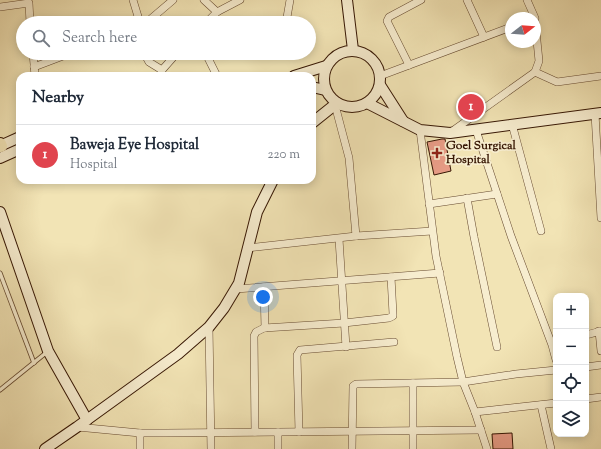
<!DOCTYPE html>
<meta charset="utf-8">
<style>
body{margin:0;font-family:"Sorts Mill Goudy",serif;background:#f2f2f3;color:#1f2937}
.controls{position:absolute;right:12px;bottom:12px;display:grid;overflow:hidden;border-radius:8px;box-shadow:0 2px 10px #0003}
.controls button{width:36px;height:36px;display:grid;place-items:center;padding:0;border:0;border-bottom:1px solid #e0e1e3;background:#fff;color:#1f2937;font:20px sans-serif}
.compass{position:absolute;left:505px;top:12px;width:36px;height:36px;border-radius:50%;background:#fff;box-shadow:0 2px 10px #0003;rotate:73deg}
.you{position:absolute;left:263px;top:297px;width:14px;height:14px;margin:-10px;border:3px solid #fff;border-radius:50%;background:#1a73e8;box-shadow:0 0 0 6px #1a73e833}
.badge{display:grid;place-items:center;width:26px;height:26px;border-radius:50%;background:#8f2418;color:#fff;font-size:13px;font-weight:700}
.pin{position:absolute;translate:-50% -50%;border:2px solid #fff;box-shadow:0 1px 4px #0006}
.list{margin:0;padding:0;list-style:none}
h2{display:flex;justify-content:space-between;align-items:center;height:52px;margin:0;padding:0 16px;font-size:17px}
h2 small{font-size:13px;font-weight:400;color:#747a83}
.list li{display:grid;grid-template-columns:26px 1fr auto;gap:12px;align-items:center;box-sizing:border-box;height:60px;padding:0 16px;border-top:1px solid #e0e1e3}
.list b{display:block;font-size:15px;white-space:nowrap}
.list p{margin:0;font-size:13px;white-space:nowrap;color:#747a83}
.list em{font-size:13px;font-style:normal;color:#747a83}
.icon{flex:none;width:22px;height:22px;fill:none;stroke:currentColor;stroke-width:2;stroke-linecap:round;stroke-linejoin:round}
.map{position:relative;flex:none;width:601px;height:449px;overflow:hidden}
.search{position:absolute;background:#fff;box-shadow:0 2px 10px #0003;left:16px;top:16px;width:300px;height:44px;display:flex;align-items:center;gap:10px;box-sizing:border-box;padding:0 14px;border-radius:22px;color:#747a83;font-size:15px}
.panel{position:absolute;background:#fff;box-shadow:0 2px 10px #0003;left:16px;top:72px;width:300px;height:112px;border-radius:12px}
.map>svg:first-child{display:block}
.building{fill:#e69b85;stroke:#371704}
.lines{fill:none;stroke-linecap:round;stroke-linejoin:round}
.lane-casing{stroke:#664a30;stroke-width:5}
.street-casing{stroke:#664a30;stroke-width:8}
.secondary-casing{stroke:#371704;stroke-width:12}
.primary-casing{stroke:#371704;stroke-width:14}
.lane{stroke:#f7edcf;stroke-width:3.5}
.street{stroke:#f7edcf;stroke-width:7}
.secondary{stroke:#f7edcf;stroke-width:10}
.primary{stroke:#f2e4b5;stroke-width:12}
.poi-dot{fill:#8f2418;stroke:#f7edcf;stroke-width:1.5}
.labels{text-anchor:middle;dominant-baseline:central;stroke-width:3.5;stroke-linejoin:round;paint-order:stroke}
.poi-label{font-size:12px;font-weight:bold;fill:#371704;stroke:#f7edcf;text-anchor:start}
</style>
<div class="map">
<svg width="601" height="449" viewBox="0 0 601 449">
<rect width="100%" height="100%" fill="#f2e4b5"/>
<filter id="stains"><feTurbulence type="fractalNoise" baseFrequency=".005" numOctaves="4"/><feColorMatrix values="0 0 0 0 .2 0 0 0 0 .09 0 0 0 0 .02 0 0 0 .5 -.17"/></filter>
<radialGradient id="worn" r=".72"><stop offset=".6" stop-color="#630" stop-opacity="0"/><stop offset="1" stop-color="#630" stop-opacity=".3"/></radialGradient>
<!-- building -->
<g class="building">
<polygon points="471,103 473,110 463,116 459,107"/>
<polygon points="442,139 445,139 451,171 434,175 427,142"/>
<polygon points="512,433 513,449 493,449 492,434"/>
</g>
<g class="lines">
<!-- lane casing -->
<g class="lane-casing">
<g id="lane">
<polyline points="0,273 34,363"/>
<polyline points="0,390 47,352"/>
</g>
</g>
<!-- street casing -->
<g class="street-casing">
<g id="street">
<polyline points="133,0 140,23"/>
<polyline points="204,0 217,12 206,23"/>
<polyline points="467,0 484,37"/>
<polyline points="527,0 535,18"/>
<polyline points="0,7 29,3 30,23"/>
<polyline points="217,12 240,0"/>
<polyline points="146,23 173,0"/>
<polyline points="286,23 290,0"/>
<polyline points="33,53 35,76"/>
<polyline points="144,53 149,62 162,70 160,76"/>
<polyline points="208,53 208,58 217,76"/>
<polyline points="409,65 387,21 389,17 421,0"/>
<polyline points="34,67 71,53"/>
<polyline points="162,70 177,53"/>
<polyline points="535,72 557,82 601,76"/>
<polyline points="380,76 511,27"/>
<polyline points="335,105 349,158 356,236"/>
<polyline points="595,114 601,218"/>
<polyline points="512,124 541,231"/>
<polyline points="420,130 436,256 457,357 463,382 475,412 487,449"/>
<polyline points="476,130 511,236 552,345 556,360"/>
<polyline points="451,132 535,72 539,61 535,21"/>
<polyline points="467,198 474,237 497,347"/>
<polyline points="429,204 497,194"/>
<polyline points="339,239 346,347"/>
<polyline points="247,248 356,236 432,231"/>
<polyline points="264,287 265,328"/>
<polyline points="236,289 440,273"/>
<polyline points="209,327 211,449"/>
<polyline points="599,331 601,351"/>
<polyline points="586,335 601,331"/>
<polyline points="586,367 601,365"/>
<polyline points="413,383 413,449"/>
<polyline points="586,399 601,397"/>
<polyline points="541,405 551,449"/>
<polyline points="475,412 556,403"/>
<polyline points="77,427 140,433 166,433 481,430"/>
<polyline points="255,432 254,336 256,332 264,328 344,323 389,318 393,316 393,314 391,277"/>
<polyline points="278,432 278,449"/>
<polyline points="299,432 297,355 300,350 394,342"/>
<polyline points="140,449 140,433"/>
<polyline points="352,449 353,386 356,384 463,382 516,374 556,370"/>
</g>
</g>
<!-- secondary casing -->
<g class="secondary-casing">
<g id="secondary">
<polyline points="347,0 353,50"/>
<circle cx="352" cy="79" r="28"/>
<polyline points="294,76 326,66"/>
<polyline points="380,85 403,121"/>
<polyline points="312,87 325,90"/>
<polyline points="367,103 420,130 450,133 601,113"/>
<polyline points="312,123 337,103"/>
<polyline points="0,146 20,137"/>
<polyline points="0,158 20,149"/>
<polyline points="0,212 48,351 87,420"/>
<polyline points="45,449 77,427 178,354 209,327 224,308 239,283 257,212 273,180"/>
</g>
</g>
<!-- primary casing -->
<g class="primary-casing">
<polyline id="primary" points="0,144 1,146"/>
</g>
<!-- lane -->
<use href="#lane" class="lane"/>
<!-- street -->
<use href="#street" class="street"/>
<!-- secondary -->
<use href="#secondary" class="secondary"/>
<!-- primary -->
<use href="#primary" class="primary"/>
</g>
<!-- markers -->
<path class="poi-dot" d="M435 147h4v4h4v4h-4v4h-4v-4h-4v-4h4z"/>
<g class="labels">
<!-- poi labels -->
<g class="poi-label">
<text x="446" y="146">Goel Surgical<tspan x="446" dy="14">Hospital</tspan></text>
</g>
</g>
<rect width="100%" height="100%" filter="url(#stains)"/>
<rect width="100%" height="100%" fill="url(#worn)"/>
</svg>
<div class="controls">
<button>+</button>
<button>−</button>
<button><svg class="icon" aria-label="locate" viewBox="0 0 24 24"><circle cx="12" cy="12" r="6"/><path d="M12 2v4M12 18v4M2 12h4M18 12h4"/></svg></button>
<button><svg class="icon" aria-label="layers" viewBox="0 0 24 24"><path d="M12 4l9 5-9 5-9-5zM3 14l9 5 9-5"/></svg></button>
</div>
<svg class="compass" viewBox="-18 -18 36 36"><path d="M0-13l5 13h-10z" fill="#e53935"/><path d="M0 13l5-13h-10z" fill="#747a83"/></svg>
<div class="you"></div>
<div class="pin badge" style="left:471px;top:107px;background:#e0444e">1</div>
<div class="search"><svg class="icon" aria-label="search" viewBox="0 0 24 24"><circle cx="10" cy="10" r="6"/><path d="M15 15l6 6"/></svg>Search here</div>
<section class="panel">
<h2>Nearby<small></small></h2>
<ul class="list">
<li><span class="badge" style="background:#e0444e">1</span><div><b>Baweja Eye Hospital</b><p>Hospital</p></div><em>220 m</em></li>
</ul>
</section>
</div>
